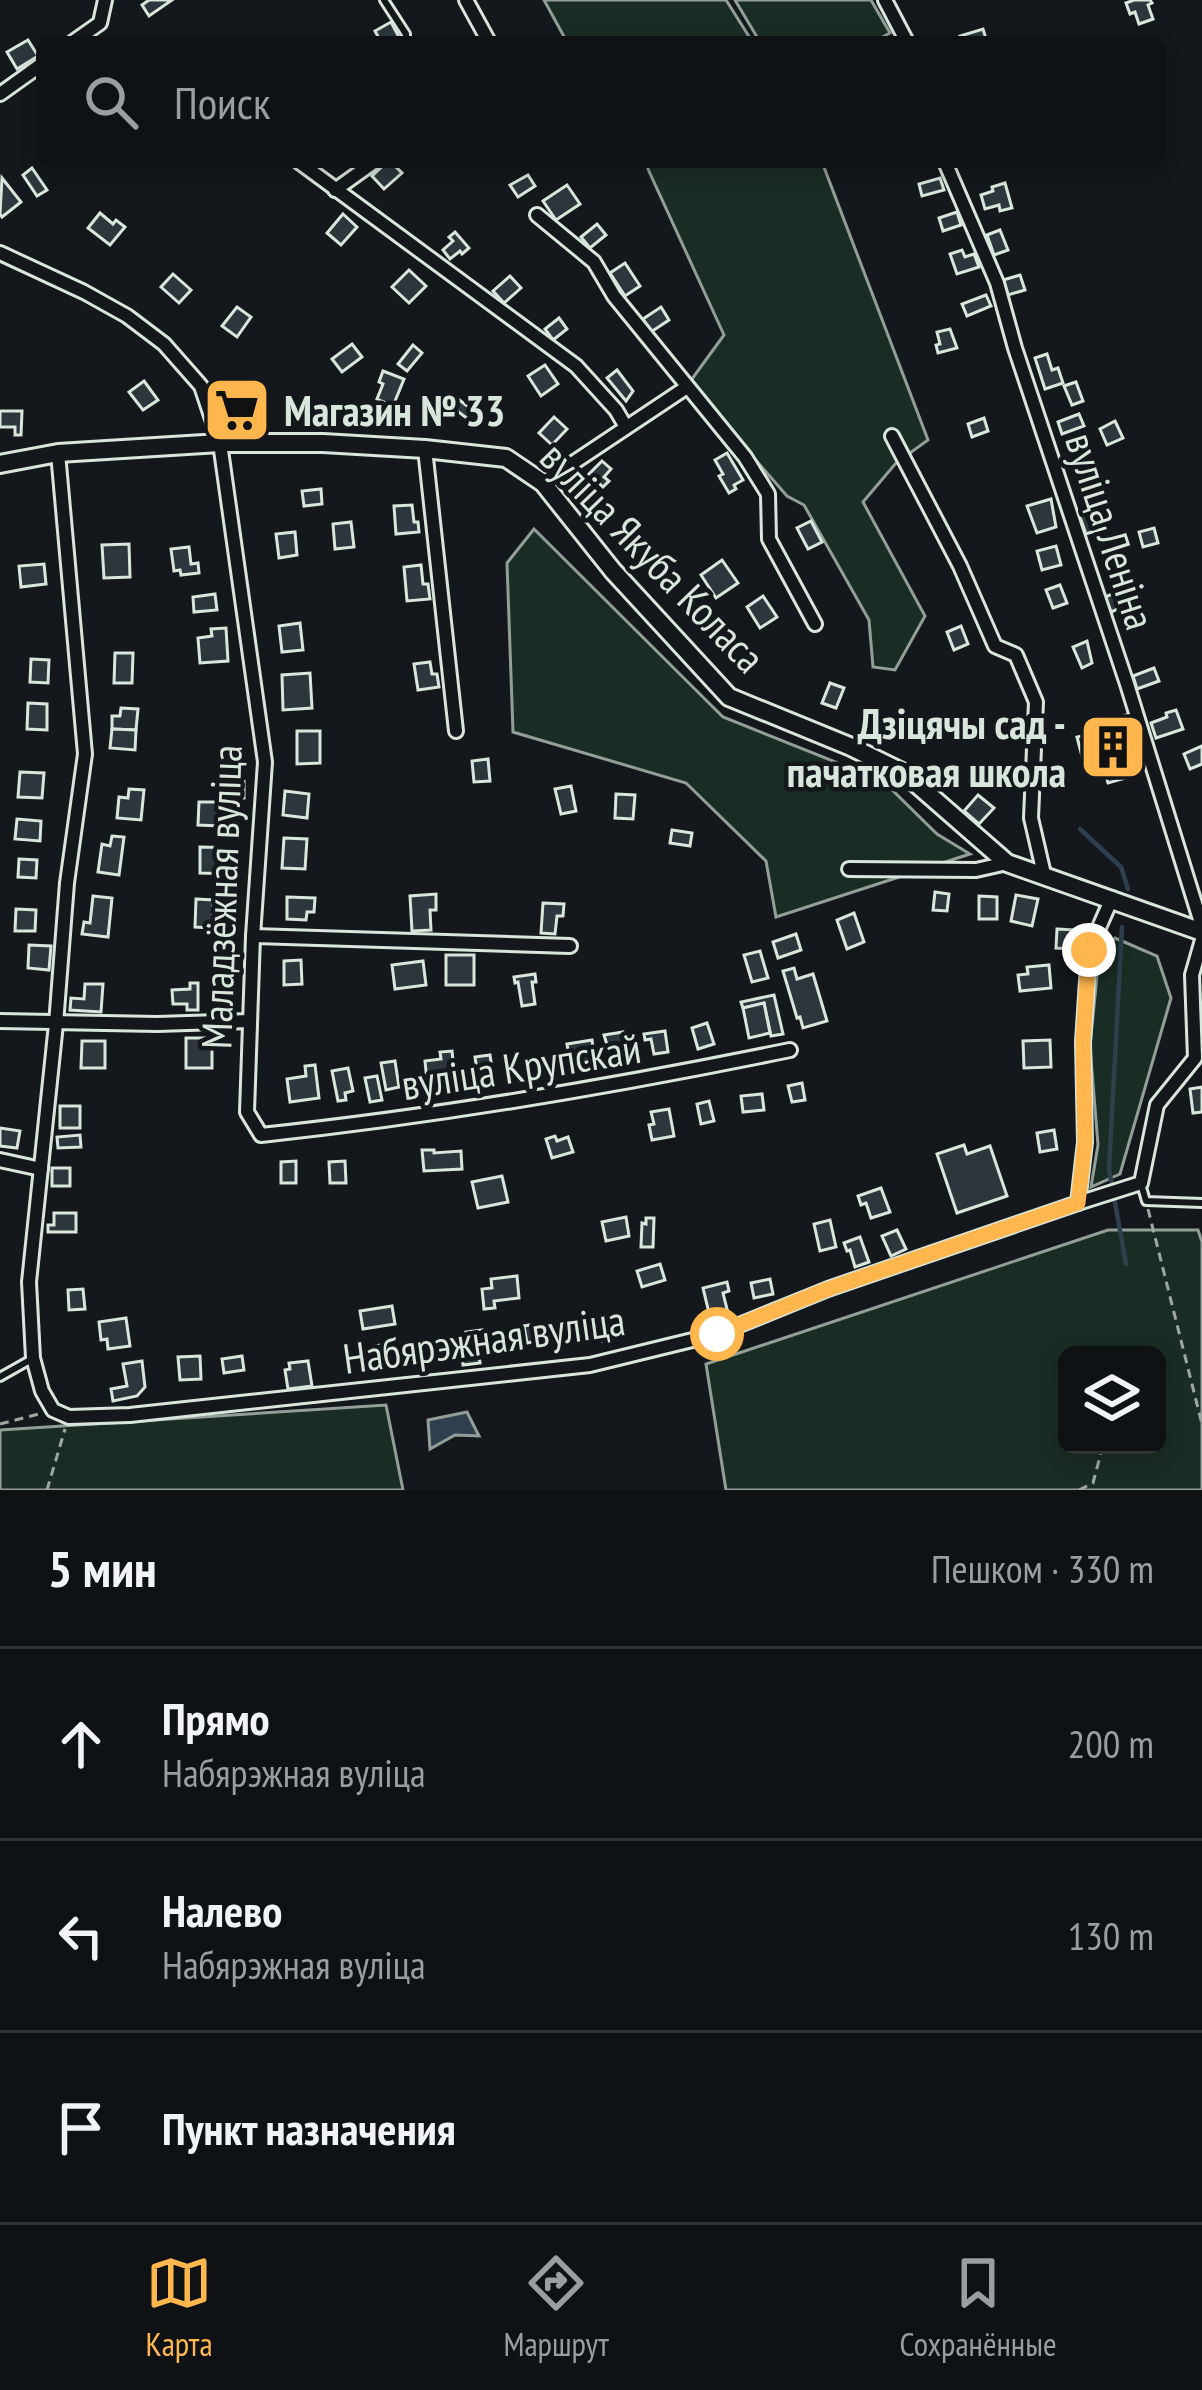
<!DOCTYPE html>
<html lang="ru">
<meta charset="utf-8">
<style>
body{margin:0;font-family:"PT Sans Narrow",sans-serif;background:#1d2022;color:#f1f3f6}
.controls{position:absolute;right:36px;bottom:36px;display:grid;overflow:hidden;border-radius:18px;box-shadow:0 6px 18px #0003}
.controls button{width:108px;height:108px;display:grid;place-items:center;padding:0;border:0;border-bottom:3px solid #2f3234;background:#0f1215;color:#f1f3f6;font:60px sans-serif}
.stop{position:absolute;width:36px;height:36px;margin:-27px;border:9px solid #ffb74d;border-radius:50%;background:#fff}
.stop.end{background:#ffb74d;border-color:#fff;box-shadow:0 3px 12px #0008}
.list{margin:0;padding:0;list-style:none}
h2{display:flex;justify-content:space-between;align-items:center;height:156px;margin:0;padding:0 48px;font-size:51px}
h2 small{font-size:39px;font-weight:400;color:#9b9ea0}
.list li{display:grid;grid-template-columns:78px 1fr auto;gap:36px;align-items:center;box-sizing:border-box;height:192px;padding:0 48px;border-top:3px solid #2f3234}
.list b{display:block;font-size:45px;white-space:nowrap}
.list p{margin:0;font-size:39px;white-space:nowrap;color:#9b9ea0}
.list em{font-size:39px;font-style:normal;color:#9b9ea0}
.icon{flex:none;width:66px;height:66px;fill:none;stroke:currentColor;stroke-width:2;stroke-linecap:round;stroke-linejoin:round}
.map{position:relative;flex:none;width:1202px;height:1490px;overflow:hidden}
.search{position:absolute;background:#0f1215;box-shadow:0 6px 18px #0003;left:36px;right:36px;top:36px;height:132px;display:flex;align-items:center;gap:30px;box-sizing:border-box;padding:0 42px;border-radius:18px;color:#9b9ea0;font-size:45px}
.sheet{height:732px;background:#0f1215}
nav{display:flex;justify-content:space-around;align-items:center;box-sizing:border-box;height:168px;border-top:3px solid #2f3234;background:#0f1215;font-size:33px;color:#9b9ea0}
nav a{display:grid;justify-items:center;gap:6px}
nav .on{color:#ffb74d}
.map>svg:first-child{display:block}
.green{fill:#1a2d24;stroke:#939e99;stroke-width:3;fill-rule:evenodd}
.water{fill:#2f3f4d;stroke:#939e99;stroke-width:3}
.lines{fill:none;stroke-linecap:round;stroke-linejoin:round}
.stream{stroke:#2f3f4d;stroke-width:4.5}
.building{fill:#2c363c;stroke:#d8e6dc;stroke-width:3}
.lane-casing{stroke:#d8e6dc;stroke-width:12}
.street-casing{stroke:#d8e6dc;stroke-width:18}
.secondary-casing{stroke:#d8e6dc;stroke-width:22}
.path{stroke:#9da8a2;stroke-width:3;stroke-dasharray:9 6;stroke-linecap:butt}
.lane{stroke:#14181c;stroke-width:6}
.street{stroke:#14181c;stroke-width:12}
.secondary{stroke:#14181c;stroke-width:16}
.route{stroke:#ffb74d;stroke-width:15}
.labels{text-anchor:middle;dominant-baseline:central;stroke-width:9;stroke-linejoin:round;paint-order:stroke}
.poi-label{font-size:42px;font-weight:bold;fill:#d8e6dc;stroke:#14181c;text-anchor:start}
.street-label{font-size:42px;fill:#d8e6dc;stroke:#14181c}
</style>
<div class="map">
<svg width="1202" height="1490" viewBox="0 0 1202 1490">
<rect width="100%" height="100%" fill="#14181c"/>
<!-- green -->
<g class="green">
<polygon points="544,0 726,0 750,38 744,42 567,42"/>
<polygon points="735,0 871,0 890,33 873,42 760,42"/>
<polygon points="649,162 822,162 928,440 896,463 863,502 925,616 895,670 873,667 869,620 804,505 787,496 689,383 724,335 648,169"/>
<polygon points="534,529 723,717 883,781 937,834 970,854 776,917 766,861 686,783 513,732 507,563"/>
<polygon points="1115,938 1157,956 1171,998 1120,1174 1091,1187 1098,1145 1090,1046 1099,956"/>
<path d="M 1108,1230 L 1198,1230 L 1202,1242 L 1202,1490 L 726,1490 L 706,1364 ZM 1067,1355 L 1157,1355 L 1157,1445 L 1067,1445 Z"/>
<polygon points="386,1405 403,1490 0,1490 0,1430"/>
</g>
<!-- water -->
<polygon class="water" points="467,1412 479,1436 455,1435 430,1449 428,1420"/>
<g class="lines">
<!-- stream -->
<g class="stream">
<polyline points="1080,829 1121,867 1128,889"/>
<polyline points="1122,927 1109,1169 1126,1264"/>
</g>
</g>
<!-- building -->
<g class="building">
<polygon points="149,0 172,0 149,16 142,5"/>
<polygon points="1134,0 1150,0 1152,3 1148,5 1153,19 1139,24 1135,12 1130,14 1126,3"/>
<polygon points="391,22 401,41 400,42 381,42 375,31"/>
<polygon points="983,29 987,42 962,42 960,36"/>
<polygon points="28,40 38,56 17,69 7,52"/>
<polygon points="387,162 391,162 402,173 384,189 372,176"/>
<polygon points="32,168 47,190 37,196 23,175"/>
<polygon points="528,175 535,186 518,197 510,185"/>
<polygon points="2,178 21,202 2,217 0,214"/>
<polygon points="940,178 944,190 922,196 919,184"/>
<polygon points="1005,183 1012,208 1000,211 999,205 985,209 981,195 993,191 992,187"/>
<polygon points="567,185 580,204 556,220 543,201"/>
<polygon points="957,212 961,225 943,231 939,218"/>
<polygon points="100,213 113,224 116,220 125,227 110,245 88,228"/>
<polygon points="343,214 357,227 341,245 327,233"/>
<polygon points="597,224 606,235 590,248 581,237"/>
<polygon points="1000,230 1008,250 994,255 987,235"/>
<polygon points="455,232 469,248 462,254 460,251 450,259 443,250 453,241 449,237"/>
<polygon points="962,250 965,257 974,254 979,267 957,274 950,254"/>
<polygon points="625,263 640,286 625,296 610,273"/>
<polygon points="409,270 426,286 409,303 392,287"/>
<polygon points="173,274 191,290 179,303 161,287"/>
<polygon points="1020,275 1025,290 1008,295 1003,280"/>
<polygon points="510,276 521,288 504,303 493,291"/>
<polygon points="986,295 991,306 967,316 962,304"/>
<polygon points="237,307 251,317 237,337 222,326"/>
<polygon points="661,307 669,320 651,332 643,319"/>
<polygon points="559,318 567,329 553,340 545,329"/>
<polygon points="950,329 957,348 938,353 936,345 940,344 937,332"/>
<polygon points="352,344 362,357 342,372 332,359"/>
<polygon points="413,345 422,353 407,371 398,364"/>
<polygon points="1047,354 1052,370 1058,368 1063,383 1045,389 1035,358"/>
<polygon points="545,365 558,384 541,396 528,376"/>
<polygon points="617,370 633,391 626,401 607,378"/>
<polygon points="383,371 404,379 393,406 377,399 383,384 379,382"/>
<polygon points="144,381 158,400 143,410 129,392"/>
<polygon points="1076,382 1083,401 1072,405 1064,386"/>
<polygon points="458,399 483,418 477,426 452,407"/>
<polygon points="225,400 250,400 250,421 225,420"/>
<polygon points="0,411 22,411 21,435 15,435 15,427 0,427"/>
<polygon points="1079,414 1084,426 1062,434 1058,422"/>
<polygon points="554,417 567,429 552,445 539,433"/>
<polygon points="984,418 988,431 972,437 968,424"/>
<polygon points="1115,421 1123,438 1107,445 1100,429"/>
<polygon points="727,453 743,480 734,485 736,489 729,493 719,476 723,474 715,460"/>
<polygon points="602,461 611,469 604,477 609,481 603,487 589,474"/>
<polygon points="321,489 322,504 304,506 302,491"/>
<polygon points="1051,499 1056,527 1037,533 1027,506"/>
<polygon points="412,505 414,522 418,522 419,532 396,534 394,506"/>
<polygon points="1100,511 1105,528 1086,534 1080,517"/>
<polygon points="811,521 822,542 808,549 797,528"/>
<polygon points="351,522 354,547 335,549 333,524"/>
<polygon points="1154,528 1158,543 1143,547 1139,532"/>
<polygon points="295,532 297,555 279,558 276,534"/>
<polygon points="129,544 130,577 104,578 102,545"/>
<polygon points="1056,546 1061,565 1042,570 1037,551"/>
<polygon points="189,547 191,564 198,563 199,573 181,575 180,570 174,571 171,549"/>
<polygon points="722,560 738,583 716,598 701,575"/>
<polygon points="44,564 46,584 21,587 19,566"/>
<polygon points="421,565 423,584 428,584 430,599 407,601 404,567"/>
<polygon points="1060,585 1067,603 1053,608 1046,590"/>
<polygon points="1122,590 1128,605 1111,612 1105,597"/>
<polygon points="215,594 217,610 194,612 193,597"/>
<polygon points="763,596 777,617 760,628 747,607"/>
<polygon points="300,623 303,650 282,652 279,626"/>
<polygon points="961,626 968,644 954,650 947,632"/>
<polygon points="226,628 228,661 200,663 198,638 212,636 211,629"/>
<polygon points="1087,641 1092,663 1082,668 1073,647"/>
<polygon points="115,653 133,653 132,683 114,683"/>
<polygon points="31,659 49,660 48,683 30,682"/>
<polygon points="430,662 432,674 437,674 439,687 418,690 414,664"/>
<polygon points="1154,668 1159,681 1137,689 1133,676"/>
<polygon points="310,673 312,708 283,710 282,675"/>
<polygon points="830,683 844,688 836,708 822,703"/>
<polygon points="28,703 47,704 47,730 27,729"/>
<polygon points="121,708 138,709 136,730 112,729 112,716 120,716"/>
<polygon points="1176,710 1183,729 1156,738 1151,723 1167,717 1166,713"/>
<polygon points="1126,715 1131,733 1125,735 1132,759 1136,758 1140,774 1108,783 1091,725"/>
<polygon points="886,716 898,724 888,740 876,732"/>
<polygon points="112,729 136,730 135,750 110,748"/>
<polygon points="297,731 320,731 320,763 297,764"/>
<polygon points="1094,733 1101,759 1084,764 1077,737"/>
<polygon points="1202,746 1202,764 1190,769 1184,754"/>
<polygon points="488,759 490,781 474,782 472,761"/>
<polygon points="20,772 44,773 42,798 18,797"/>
<polygon points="229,781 244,781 244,798 229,797"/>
<polygon points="571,786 576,811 561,814 555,789"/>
<polygon points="129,789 144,790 141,820 117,818 119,797 128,798"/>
<polygon points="285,791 309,794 307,818 283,815"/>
<polygon points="616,794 635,795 633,819 615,818"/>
<polygon points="978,795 994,808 979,824 964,811"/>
<polygon points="199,802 220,802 220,826 198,825"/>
<polygon points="17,819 41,821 40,841 15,839"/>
<polygon points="672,830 692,833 690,846 670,843"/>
<polygon points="112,836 124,837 119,875 98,872 102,844 110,846"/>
<polygon points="284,838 307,839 305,869 282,868"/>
<polygon points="200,847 238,848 238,874 200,873"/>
<polygon points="19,859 37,860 36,878 18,877"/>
<polygon points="935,892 949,894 947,911 933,910"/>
<polygon points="436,894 436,910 430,910 431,930 412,931 410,896"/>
<polygon points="1016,895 1038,899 1032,926 1011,921"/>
<polygon points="93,896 112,898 108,937 82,934 84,922 90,923"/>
<polygon points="979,896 997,897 997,919 979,919"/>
<polygon points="287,897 315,898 314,912 307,912 306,920 287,919"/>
<polygon points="196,899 213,900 212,928 195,927"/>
<polygon points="543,903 564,904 563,916 557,916 555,934 541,933"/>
<polygon points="16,909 36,910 35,931 15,931"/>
<polygon points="854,913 864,942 847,949 837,920"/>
<polygon points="1057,929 1074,930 1073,949 1056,948"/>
<polygon points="796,934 801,950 778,958 773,942"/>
<polygon points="29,945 51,946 49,970 28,968"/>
<polygon points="760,951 768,978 752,982 744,955"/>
<rect x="446" y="955" width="28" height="30"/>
<polygon points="301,960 302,984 284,985 284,961"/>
<polygon points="423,961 426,985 395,989 392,965"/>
<polygon points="1049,965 1051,988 1020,991 1018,975 1028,974 1027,967"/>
<polygon points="794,968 797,979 813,974 827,1021 803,1028 800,1017 797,1018 783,971"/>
<polygon points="535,974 536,982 532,982 535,1004 522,1006 518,982 515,983 514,977"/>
<polygon points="190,983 198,983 198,1010 187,1010 187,1004 173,1004 172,990 190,989"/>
<polygon points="85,984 103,984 101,1012 70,1010 71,998 84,999"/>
<polygon points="774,995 783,1034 771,1036 764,1003 743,1008 741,1002"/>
<polygon points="764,1003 770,1033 749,1038 743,1008"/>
<polygon points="707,1023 714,1044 698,1049 692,1028"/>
<polygon points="665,1031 668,1052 654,1054 651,1039 645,1040 644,1034"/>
<polygon points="623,1032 626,1056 611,1058 604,1035"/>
<rect x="186" y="1038" width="26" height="30"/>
<polygon points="592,1040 596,1070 589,1071 588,1062 570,1065 567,1044"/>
<polygon points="1050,1040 1051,1067 1024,1068 1023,1041"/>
<polygon points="82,1041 105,1041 105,1068 81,1068"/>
<polygon points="452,1051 455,1079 427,1081 425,1061 441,1059 440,1052"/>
<polygon points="490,1055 493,1076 478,1078 475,1057"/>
<polygon points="395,1061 399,1087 386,1090 381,1063"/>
<polygon points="315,1065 319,1098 290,1102 287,1079 306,1076 305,1066"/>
<polygon points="348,1068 353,1091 345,1093 346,1100 338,1101 332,1071"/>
<polygon points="377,1076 382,1100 370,1102 365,1078"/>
<polygon points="802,1083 805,1100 792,1102 788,1086"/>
<polygon points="1202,1087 1202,1112 1193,1113 1190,1089"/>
<polygon points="762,1094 764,1110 743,1112 741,1096"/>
<polygon points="709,1101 714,1121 701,1124 697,1104"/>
<rect x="60" y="1106" width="20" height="22"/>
<polygon points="669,1109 674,1136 652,1140 649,1125 654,1124 651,1112"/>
<polygon points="0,1128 20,1131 17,1148 0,1146"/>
<polygon points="1054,1130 1057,1149 1040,1152 1037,1133"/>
<polygon points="80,1135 81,1147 58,1148 57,1137"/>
<polygon points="555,1136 557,1141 568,1137 573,1152 552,1158 546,1139"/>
<polygon points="964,1145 967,1154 990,1146 1007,1196 957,1213 937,1154"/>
<polygon points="422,1150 434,1150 434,1153 461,1151 462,1169 424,1171"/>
<polygon points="296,1161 296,1183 281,1183 281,1162"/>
<polygon points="345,1161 346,1183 330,1183 329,1162"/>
<rect x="52" y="1168" width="18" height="18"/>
<polygon points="502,1176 508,1202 478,1208 472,1182"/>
<polygon points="881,1188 890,1212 871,1218 866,1203 861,1205 858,1196"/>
<polygon points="54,1213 76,1213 76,1232 48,1232 48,1225 54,1225"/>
<polygon points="626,1217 629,1236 606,1241 602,1222"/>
<polygon points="646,1218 654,1218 653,1247 641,1247 642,1223 646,1224"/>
<polygon points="830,1220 836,1247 820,1251 814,1224"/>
<polygon points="897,1230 906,1249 891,1256 882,1236"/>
<polygon points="860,1237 869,1262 855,1267 850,1250 847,1251 844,1243"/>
<polygon points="660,1264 665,1280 642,1287 637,1271"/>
<polygon points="517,1276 519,1298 494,1301 495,1308 484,1309 482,1289 492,1288 491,1279"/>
<polygon points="770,1279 773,1294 754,1298 751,1283"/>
<polygon points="727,1282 729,1291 723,1293 728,1313 710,1317 703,1288"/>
<polygon points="83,1289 85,1309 69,1310 68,1290"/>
<polygon points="392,1306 395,1324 363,1329 360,1311"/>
<polygon points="126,1318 130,1346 108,1349 107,1339 101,1340 99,1322"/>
<polygon points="611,1319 616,1337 602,1341 598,1323"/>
<polygon points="540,1323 543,1340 527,1343 524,1326"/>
<polygon points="482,1330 484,1345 478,1346 480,1363 463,1365 461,1346 467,1345 466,1332"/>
<polygon points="384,1344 388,1366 368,1371 363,1349"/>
<polygon points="200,1356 201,1379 180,1380 178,1357"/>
<polygon points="242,1356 244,1370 224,1373 222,1359"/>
<polygon points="142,1361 145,1387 137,1396 113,1401 111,1389 127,1386 123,1364"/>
<polygon points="308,1361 312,1386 288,1389 285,1370 290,1369 289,1363"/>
</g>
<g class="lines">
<!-- lane casing -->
<g class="lane-casing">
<g id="lane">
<polyline points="384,0 406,34 406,42"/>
<polyline points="1141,1184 1146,1201 1202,1203"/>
<polyline points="0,1377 30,1360"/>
</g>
</g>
<!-- street casing -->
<g class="street-casing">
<g id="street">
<polyline points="466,0 489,42"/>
<polyline points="885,0 907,42"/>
<polyline points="73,42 100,23 105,0"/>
<polyline points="0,94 42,64"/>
<polyline points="299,162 576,366 616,410 626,427"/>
<polyline points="945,162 997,283 1015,348 1127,684 1202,926"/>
<polyline points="335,190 374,162"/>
<polyline points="537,215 594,262 614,296 745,457 768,494 769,539 815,624"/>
<path d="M 0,253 L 84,292 L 127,316 L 164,344 L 201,386 L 220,443 L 265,762 L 253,936 L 247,1112 L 261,1135 C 439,1116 615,1086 790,1050"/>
<polyline points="892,436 960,566 995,646 1016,655 1036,702 1031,818 1044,874"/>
<polyline points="425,449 456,731"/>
<polyline points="58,453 85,754 67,883 56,1024 29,1282 33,1358 42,1391 53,1410 69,1417 130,1415 590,1365 717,1334 828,1289 1078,1203 1085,1142 1083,1042 1089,950 1112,898"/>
<polyline points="543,483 687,387"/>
<polyline points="849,869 976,870 1007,863"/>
<polyline points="253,936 570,946"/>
<polyline points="0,1021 157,1024 250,1021"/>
<polyline points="0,1160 41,1169"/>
<polyline points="1078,1203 1141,1183 1157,1105 1195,1058 1192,975 1202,940"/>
</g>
</g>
<!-- secondary casing -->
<g class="secondary-casing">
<polyline id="secondary" points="0,464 58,453 220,443 323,443 425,449 506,458 543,483 613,571 729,697 849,746 904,773 1007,863 1202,932"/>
</g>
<!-- path -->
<g class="path">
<polyline points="1148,1209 1202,1424"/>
<polyline points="0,1424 39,1414"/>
<polyline points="47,1490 65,1429"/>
<polyline points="1079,1490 1093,1483 1103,1445"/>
</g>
<!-- lane -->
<use href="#lane" class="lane"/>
<!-- street -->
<use href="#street" class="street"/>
<!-- secondary -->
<use href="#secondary" class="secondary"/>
</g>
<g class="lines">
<!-- route -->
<polyline class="route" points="717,1334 828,1289 1078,1203 1085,1142 1083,1042 1089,950"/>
</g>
<!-- icons -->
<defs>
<g id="supermarket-square" transform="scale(3.45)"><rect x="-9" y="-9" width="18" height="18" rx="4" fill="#ffb74d" stroke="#14181c"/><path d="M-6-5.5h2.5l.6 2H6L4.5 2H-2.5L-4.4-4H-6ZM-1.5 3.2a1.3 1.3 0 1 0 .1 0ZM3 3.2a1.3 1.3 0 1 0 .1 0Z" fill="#111"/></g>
<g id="building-square" transform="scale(3.45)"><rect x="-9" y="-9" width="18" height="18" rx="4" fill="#ffb74d" stroke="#14181c"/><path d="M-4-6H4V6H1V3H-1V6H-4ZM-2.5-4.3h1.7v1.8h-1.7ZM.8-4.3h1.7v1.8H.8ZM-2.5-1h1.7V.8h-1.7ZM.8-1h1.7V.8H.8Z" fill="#111"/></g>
</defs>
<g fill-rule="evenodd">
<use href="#supermarket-square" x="237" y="410"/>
<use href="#building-square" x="1113" y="747"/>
</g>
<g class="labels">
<!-- poi labels -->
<g class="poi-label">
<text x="284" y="410">Магазин № 33</text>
<text x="1066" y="723" text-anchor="end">Дзіцячы сад -<tspan x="1066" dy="48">пачатковая школа</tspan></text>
</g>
<!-- street labels -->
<g class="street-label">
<text transform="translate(1111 531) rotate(72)">вуліца Леніна</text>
<text transform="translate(653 557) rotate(46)">вуліца Якуба Коласа</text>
<text transform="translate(221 897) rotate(-88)">Маладзёжная вуліца</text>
<text transform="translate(521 1066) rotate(-9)">вуліца Крупскай</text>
<text transform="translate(484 1339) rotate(-8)">Набярэжная вуліца</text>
</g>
</g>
</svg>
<div class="controls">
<button><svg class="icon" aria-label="layers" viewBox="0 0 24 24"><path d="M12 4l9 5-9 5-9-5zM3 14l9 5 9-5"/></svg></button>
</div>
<div class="stop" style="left:717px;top:1334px"></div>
<div class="stop end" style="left:1089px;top:950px"></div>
<div class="search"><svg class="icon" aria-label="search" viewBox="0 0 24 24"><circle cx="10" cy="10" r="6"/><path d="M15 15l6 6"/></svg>Поиск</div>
</div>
<section class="sheet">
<h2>5 мин<small>Пешком · 330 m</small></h2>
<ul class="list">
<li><svg class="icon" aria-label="ahead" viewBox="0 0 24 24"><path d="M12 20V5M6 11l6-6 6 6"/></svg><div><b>Прямо</b><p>Набярэжная вуліца</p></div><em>200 m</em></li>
<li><svg class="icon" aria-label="left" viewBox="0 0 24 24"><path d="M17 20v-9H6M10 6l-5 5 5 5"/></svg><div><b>Налево</b><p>Набярэжная вуліца</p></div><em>130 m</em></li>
<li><svg class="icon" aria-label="arrive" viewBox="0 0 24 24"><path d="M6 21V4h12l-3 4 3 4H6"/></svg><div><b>Пункт назначения</b></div></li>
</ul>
</section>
<nav>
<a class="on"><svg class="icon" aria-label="map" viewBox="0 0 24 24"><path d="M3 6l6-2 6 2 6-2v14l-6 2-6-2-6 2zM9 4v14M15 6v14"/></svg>Карта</a>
<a><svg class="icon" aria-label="directions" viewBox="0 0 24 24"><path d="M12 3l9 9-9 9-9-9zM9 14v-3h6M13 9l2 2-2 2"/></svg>Маршрут</a>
<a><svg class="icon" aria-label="saved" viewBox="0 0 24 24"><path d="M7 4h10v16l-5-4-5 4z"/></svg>Сохранённые</a>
</nav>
